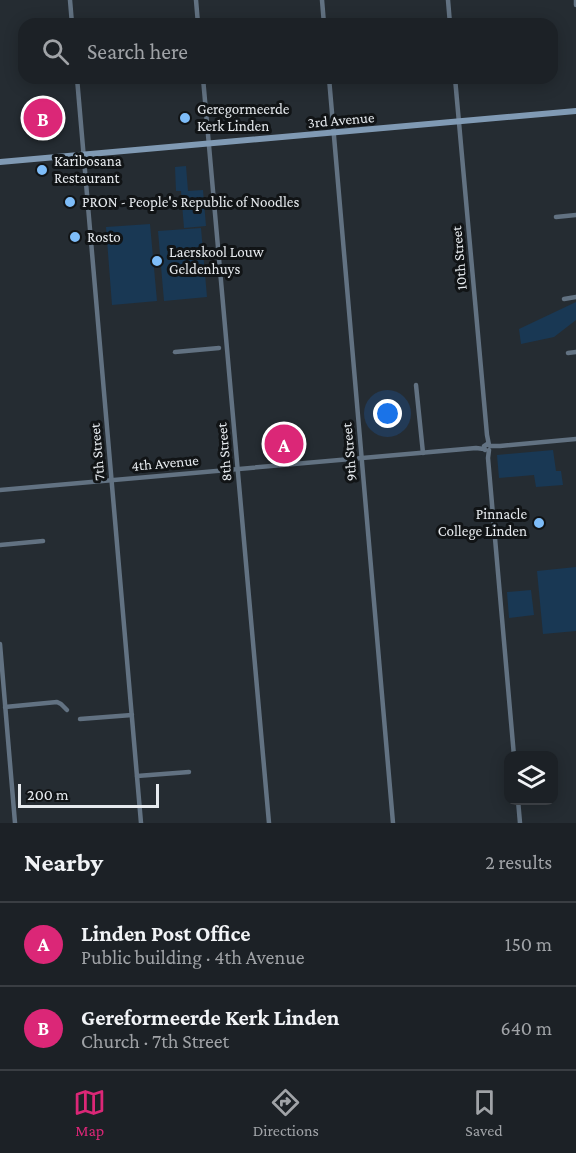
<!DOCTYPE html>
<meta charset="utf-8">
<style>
body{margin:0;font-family:"Crimson Pro",serif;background:#25292e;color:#f1f3f6}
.controls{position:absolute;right:18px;bottom:18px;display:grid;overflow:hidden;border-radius:12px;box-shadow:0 3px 15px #0003}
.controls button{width:54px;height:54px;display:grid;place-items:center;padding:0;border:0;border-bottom:2px solid #3a3e43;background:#1c2126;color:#f1f3f6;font:30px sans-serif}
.scale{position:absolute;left:18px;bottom:15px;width:141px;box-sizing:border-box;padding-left:6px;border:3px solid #e6eaee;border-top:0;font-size:16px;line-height:21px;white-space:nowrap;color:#e6eaee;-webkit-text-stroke:4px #111416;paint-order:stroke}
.you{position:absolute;left:388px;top:414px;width:21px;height:21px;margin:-15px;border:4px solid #fff;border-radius:50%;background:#1a73e8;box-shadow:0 0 0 9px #1a73e833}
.badge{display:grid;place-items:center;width:39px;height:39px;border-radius:50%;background:#db2777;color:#fff;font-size:20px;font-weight:700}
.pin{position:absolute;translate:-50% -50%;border:3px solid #fff;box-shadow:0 2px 6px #0006}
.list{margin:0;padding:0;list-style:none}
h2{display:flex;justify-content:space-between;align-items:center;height:78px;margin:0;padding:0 24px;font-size:26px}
h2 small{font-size:20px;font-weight:400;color:#a0a3a7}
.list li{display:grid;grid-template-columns:39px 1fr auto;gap:18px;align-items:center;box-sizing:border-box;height:84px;padding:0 24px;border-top:2px solid #3a3e43}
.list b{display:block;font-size:22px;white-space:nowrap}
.list p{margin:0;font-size:20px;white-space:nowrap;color:#a0a3a7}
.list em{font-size:20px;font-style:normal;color:#a0a3a7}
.icon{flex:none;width:33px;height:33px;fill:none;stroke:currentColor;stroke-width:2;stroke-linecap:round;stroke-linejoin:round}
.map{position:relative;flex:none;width:576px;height:823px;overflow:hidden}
.search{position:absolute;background:#1c2126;box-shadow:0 3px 15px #0003;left:18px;right:18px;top:18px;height:66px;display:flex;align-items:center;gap:15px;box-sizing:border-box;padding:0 21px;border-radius:18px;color:#a0a3a7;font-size:22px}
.sheet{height:246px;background:#1c2126}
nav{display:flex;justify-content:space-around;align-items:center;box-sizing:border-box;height:84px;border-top:2px solid #3a3e43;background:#1c2126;font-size:16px;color:#a0a3a7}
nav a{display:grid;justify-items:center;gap:3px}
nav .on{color:#db2777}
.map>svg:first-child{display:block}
.green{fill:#193854}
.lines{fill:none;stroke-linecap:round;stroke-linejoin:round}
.minor{stroke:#627282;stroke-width:4.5}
.secondary{stroke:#809ab4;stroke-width:6}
.poi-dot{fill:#7ebdf9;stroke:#111416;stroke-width:2}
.labels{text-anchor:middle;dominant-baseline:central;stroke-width:6;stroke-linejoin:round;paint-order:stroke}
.poi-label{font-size:15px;fill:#e6eaee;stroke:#111416;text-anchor:start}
.street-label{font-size:15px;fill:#e6eaee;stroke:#111416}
</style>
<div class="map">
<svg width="576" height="823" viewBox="0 0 576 823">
<rect width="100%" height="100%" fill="#252c32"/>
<!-- green -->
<g class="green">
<polygon points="186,166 188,191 203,190 206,226 184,228 181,191 176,191 175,167"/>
<polygon points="150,224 157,301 112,305 106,227"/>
<polygon points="201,228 207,297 164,301 158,231"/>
<polygon points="576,302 576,320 554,337 521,344 519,329"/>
<polygon points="553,450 556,471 561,471 563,485 536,487 534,475 499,478 497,455"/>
<polygon points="576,567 576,631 543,634 537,571"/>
<polygon points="531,590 534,615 509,618 507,592"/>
</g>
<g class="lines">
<!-- minor -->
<g class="minor">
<polyline points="70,0 72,24"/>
<polyline points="196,0 198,24"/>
<polyline points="322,0 324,24"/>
<polyline points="448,0 450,24"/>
<polyline points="576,0 576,5"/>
<polyline points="77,78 141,823"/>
<polyline points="203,78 269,823"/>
<polyline points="329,78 393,823"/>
<polyline points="455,78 487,435 489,445"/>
<polyline points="556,217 576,215"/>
<polyline points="564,299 576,297"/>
<polyline points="175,352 219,348"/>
<polyline points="568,353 576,352"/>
<polyline points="416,385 423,453"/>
<polyline points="485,450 484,446 487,444 490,446 500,446 576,439"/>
<polyline points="489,450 488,458 514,756"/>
<polyline points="0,490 476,448 484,449"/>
<polyline points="0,545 43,541"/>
<polyline points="0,644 15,823"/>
<polyline points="5,707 57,702 61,704 67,710"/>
<polyline points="80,719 132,715"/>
<polyline points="137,776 189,772"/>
<polyline points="518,800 520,823"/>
</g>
<!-- secondary -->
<polyline class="secondary" points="0,162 576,111"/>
</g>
<!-- markers -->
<g class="poi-dot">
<circle cx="185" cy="118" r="6"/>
<circle cx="42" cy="170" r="6"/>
<circle cx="70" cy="202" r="6"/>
<circle cx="75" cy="237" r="6"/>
<circle cx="157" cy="261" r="6"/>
<circle cx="539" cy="523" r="6"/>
</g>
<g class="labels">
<!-- poi labels -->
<g class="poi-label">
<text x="197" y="109">Geregormeerde<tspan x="197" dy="17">Kerk Linden</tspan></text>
<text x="54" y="161">Karibosana<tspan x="54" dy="17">Restaurant</tspan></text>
<text x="82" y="202">PRON - People's Republic of Noodles</text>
<text x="87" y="237">Rosto</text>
<text x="169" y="252">Laerskool Louw<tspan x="169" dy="17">Geldenhuys</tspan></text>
<text x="527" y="514" text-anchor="end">Pinnacle<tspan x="527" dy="17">College Linden</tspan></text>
</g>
<!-- street labels -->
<g class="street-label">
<text transform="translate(341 120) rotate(-5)">3rd Avenue</text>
<text transform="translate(459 258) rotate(-95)">10th Street</text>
<text transform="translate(97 452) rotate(-95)">7th Street</text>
<text transform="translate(224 452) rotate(-95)">8th Street</text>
<text transform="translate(349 452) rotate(-95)">9th Street</text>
<text transform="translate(165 463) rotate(-5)">4th Avenue</text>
</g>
</g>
</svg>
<div class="controls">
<button><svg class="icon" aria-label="layers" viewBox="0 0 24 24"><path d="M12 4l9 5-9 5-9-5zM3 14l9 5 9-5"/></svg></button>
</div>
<div class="scale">200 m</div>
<div class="you"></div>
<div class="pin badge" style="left:284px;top:444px">A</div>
<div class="pin badge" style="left:43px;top:118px">B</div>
<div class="search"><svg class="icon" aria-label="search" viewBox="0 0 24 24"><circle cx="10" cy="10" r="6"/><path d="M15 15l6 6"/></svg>Search here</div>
</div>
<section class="sheet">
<h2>Nearby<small>2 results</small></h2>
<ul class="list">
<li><span class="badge">A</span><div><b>Linden Post Office</b><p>Public building · 4th Avenue</p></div><em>150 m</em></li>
<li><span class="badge">B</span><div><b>Gereformeerde Kerk Linden</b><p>Church · 7th Street</p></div><em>640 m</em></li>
</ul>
</section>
<nav>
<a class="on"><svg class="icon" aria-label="map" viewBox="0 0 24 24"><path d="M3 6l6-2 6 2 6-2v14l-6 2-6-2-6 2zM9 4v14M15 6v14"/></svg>Map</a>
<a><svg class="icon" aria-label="directions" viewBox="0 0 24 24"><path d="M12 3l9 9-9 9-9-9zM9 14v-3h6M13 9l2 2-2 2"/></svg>Directions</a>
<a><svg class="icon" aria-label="saved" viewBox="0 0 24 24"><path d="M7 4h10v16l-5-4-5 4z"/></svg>Saved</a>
</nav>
